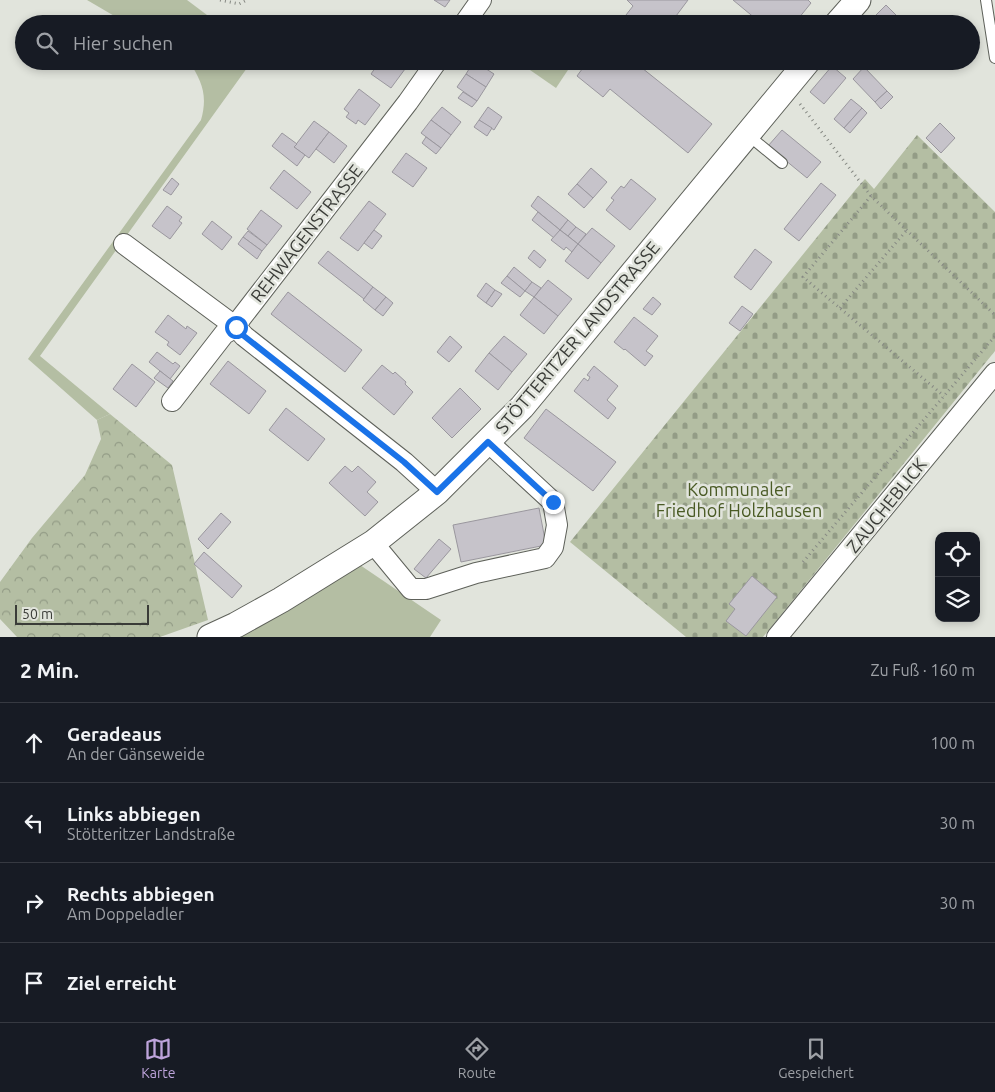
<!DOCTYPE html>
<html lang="de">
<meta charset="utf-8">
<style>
body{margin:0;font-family:Ubuntu,sans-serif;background:#242831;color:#f1f3f6}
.controls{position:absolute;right:15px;bottom:15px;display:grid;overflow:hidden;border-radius:10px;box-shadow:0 2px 8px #0003}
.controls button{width:45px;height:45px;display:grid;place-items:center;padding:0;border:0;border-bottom:1px solid #363941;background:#171b24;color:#f1f3f6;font:25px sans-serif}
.scale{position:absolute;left:15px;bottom:12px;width:134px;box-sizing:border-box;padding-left:5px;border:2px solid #3a3c38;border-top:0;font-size:14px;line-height:18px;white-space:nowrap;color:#3a3c38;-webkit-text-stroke:4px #e1e4dc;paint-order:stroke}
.stop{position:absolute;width:15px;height:15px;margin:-11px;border:4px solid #1a73e8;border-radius:50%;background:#fff}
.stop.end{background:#1a73e8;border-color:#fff;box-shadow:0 1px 5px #0008}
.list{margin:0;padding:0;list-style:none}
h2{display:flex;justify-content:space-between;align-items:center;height:65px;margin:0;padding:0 20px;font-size:21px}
h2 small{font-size:16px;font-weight:400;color:#9ea1a6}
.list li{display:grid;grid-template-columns:32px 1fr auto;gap:15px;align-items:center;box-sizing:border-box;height:80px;padding:0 20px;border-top:1px solid #363941}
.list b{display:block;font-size:19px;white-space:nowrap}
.list p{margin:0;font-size:16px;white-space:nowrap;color:#9ea1a6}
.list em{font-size:16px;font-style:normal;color:#9ea1a6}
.icon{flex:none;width:28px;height:28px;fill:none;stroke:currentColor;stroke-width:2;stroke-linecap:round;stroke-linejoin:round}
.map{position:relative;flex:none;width:995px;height:637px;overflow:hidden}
.search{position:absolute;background:#171b24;box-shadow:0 2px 8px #0003;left:15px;right:15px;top:15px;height:55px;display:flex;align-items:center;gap:12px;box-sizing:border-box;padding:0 18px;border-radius:28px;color:#9ea1a6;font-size:19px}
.sheet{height:385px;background:#171b24}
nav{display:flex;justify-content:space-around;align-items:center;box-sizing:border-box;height:70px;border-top:1px solid #363941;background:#171b24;font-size:14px;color:#9ea1a6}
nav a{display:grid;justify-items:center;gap:2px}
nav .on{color:#bea4db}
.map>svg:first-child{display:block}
.grass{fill:#b4bea3}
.forest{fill:url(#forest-crowns)}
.cemetery{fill:url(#cemetery-stones)}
.building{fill:#c6c3ca;stroke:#9a979e}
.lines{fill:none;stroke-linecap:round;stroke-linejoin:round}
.service-casing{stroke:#5e615a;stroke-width:12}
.minor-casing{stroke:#5e615a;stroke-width:22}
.tertiary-casing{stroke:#5e615a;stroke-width:27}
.path{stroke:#868983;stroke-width:3;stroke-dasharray:1 4;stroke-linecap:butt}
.service{stroke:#fff;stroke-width:10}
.minor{stroke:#fff;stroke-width:20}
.tertiary{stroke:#fff;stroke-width:25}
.route{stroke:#1a73e8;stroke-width:6}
.labels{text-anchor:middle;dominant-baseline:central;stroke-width:5;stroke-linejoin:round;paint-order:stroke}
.street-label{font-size:18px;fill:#3a3c38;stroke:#e1e4dc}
.park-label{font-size:18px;fill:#4a5b25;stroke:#e1e4dc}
</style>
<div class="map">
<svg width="995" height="637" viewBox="0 0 995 637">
<defs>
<pattern id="forest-crowns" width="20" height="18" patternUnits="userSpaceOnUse" patternTransform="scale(1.25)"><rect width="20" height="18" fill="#b4bea3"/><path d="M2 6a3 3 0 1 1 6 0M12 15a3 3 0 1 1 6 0" fill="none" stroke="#939c86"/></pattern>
<pattern id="cemetery-stones" width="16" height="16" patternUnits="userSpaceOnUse" patternTransform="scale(1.25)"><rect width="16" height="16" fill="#b4bea3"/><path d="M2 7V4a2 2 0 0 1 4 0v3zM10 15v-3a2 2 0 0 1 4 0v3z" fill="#939c86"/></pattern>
</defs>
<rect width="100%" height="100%" fill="#e1e4dc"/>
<!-- grass -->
<g class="grass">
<polygon points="87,0 187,0 219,24 128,24"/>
<path d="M 189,61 L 252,61 L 40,356 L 110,414 L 97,420 L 28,359 L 201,120 C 208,95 202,82 189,61 Z"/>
<polygon points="517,61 574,61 556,88"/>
<polygon points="360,565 441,620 430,637 236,637 267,622"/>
</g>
<!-- forest -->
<polygon class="forest" points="110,414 172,465 208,620 160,637 17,637 0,619 0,582 32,538 85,475 101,439 97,420"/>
<!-- cemetery -->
<polygon class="cemetery" points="917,135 995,212 995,351 763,637 686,637 570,542 856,189 865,179 874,189"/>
<!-- building -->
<g class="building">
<polygon points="434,0 450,0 445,7"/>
<polygon points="627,0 688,0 670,24 619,24 633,6"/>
<polygon points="733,0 808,0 811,3 794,24 762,24"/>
<polygon points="886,5 900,19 896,24 867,24"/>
<polygon points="407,17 416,24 403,24"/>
<polygon points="371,61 380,61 374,69 369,64"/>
<polygon points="380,61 394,61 405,69 391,88 371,74"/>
<polygon points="474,61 494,74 486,87 466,74"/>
<polygon points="588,61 639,61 637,64 712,124 688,153 610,89 603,97 577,76"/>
<polygon points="832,66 846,78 824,104 810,92"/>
<polygon points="864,67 887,91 875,102 853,79"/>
<polygon points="466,74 486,87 477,101 457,87"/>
<polygon points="359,89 380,105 365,125 358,120 356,124 346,117 349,113 344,109"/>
<polygon points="887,91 893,97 881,109 875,102"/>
<polygon points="463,92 477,101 472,107 458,98"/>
<polygon points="851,99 862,108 844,128 834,119"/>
<polygon points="442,107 461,122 451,135 431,120"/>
<polygon points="488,107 502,117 494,130 479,120"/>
<polygon points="862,108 867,113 850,133 844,128"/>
<polygon points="431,120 451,135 441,148 421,133"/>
<polygon points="479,120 492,128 487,136 474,127"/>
<polygon points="314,121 329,132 309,158 294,147"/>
<polygon points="940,123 955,138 941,153 926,138"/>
<polygon points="782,130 821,162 807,178 768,146"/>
<polygon points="329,132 347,146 334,163 316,149"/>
<polygon points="282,133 297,144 294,147 305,155 297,166 272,146"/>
<polygon points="426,137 441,148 436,154 422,143"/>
<polygon points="406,153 427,168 413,187 392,172"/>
<polygon points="591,168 607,182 593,198 577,184"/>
<polygon points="284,170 311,192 297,209 270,188"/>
<polygon points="172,178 179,184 171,195 163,190"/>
<polygon points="631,179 656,199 630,230 606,210 614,200 611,198 621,186 624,188"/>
<polygon points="821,183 836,195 799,241 784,229"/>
<polygon points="577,184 593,198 584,208 568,194"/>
<polygon points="538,196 568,220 560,230 531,206"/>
<polygon points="369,201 386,214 358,251 340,238"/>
<polygon points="167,206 182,217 179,221 182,223 170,239 152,226"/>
<polygon points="261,210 282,226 267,245 247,229"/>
<polygon points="538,212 560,230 554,238 532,220"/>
<polygon points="568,220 576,227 568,236 560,230"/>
<polygon points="212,221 232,237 222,250 202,234"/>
<polygon points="576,227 586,234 578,244 568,236"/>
<polygon points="592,228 615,246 601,263 578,244"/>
<polygon points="374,230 382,236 372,249 364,243"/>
<polygon points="560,230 578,244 572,252 566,247 564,250 551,240"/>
<polygon points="248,231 267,245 262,251 243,237"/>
<polygon points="243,237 262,251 257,259 238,244"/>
<polygon points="578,244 601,263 588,279 565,261"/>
<polygon points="755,249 772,262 751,290 734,277"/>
<polygon points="534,250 546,260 540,268 528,258"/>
<polygon points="328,251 373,287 364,299 318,263"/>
<polygon points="514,267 532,282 525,291 507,276"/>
<polygon points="507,276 525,291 520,297 501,283"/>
<polygon points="548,280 572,299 558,316 534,297"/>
<polygon points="532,282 541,288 534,297 525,291"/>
<polygon points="486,283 495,290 486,303 477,296"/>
<polygon points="373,287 386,297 375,310 363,300"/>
<polygon points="495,290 502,294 492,307 486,303"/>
<polygon points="288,292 362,350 345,372 271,314"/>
<polygon points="386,297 393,303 383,316 375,310"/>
<polygon points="534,297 558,316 544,334 520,315"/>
<polygon points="653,297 661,304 652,315 643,309"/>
<polygon points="742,306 753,314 740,331 729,323"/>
<polygon points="168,315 186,329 187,326 197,333 180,355 167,345 169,342 155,332"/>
<polygon points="634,317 658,336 646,351 653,356 645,366 625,349 624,350 614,342"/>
<polygon points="450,336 462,347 449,362 437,352"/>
<polygon points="504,336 527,354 512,372 489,353"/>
<polygon points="157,352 173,364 175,362 180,366 170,379 149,362"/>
<polygon points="489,353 512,372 498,390 475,371"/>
<polygon points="228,361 266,391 249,414 210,384"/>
<polygon points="132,364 155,382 136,407 113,389"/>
<polygon points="382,365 393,374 395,372 406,382 405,384 413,392 394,415 362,388"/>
<polygon points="594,366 618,386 607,400 616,408 608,419 574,391 584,378 588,381 590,377 587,375"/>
<polygon points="160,371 173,381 168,388 154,378"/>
<polygon points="460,388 481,409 452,438 432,418"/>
<polygon points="286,408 325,439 308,461 269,430"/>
<polygon points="546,409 616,462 593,491 524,438"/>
<polygon points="345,466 352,472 358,466 376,482 367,492 378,502 365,516 329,483"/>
<polygon points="539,508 546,545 461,562 453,525"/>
<polygon points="221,513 231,522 208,549 198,539"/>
<polygon points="439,539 451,549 426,578 414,569"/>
<polygon points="204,552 242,586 232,598 194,564"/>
<polygon points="752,576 777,597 746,636 726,621 735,609 729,604"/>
</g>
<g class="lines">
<!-- service casing -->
<g class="service-casing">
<g id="service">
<polyline points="986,0 995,58"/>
<polyline points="748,135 782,163"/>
</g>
</g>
<!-- minor casing -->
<g class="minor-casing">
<g id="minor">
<polyline points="464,24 481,0"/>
<polyline points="124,244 236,327 244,336 404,462 437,492"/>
<polyline points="172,401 224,334 236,327 241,318 408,102 437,61"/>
<polyline points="373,543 411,589 426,589 476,573 545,558 553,547 557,525 553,502 488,442"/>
<polyline points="777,637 995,373"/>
</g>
</g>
<!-- tertiary casing -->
<g class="tertiary-casing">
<g id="tertiary">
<polyline points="837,24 858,0"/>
<polyline points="210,637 236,625 281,600 373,543 437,492 522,407 808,61"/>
</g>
</g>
<!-- path -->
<g class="path">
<polyline points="220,0 239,4 247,0"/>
<polyline points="800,104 871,196 995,315"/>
<polyline points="871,196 803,277 944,396"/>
<polyline points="840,308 906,231"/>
<polyline points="803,562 995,336"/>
</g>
<!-- service -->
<use href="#service" class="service"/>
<!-- minor -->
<use href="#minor" class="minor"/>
<!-- tertiary -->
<use href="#tertiary" class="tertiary"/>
</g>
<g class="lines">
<!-- route -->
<polyline class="route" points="236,327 244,336 404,462 437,492 488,442 553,502"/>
</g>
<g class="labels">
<!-- street labels -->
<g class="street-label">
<text transform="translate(306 233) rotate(-52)">REHWAGENSTRASSE</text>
<text transform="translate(577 337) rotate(-50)">STÖTTERITZER LANDSTRASSE</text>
<text transform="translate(886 505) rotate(-51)">ZAUCHEBLICK</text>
</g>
<!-- park labels -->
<g class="park-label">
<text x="739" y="489">Kommunaler<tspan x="739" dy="21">Friedhof Holzhausen</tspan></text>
</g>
</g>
</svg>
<div class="controls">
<button><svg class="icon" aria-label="locate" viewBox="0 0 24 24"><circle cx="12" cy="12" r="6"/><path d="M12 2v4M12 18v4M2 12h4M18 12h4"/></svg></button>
<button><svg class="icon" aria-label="layers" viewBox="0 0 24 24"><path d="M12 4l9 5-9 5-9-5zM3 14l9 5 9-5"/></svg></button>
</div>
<div class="scale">50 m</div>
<div class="stop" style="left:236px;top:327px"></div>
<div class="stop end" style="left:553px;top:502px"></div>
<div class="search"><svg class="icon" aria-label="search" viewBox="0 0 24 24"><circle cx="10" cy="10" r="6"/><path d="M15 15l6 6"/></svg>Hier suchen</div>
</div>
<section class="sheet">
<h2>2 Min.<small>Zu Fuß · 160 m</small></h2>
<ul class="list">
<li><svg class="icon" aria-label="ahead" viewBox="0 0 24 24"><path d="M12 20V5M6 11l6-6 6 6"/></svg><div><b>Geradeaus</b><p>An der Gänseweide</p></div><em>100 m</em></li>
<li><svg class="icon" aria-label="left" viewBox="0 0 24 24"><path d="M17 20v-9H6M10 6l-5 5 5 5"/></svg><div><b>Links abbiegen</b><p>Stötteritzer Landstraße</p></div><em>30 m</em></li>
<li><svg class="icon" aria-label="right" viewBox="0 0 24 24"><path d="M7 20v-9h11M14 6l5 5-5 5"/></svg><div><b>Rechts abbiegen</b><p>Am Doppeladler</p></div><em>30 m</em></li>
<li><svg class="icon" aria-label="arrive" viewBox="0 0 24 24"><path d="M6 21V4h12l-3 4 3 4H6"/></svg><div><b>Ziel erreicht</b></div></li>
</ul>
</section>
<nav>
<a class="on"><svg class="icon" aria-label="map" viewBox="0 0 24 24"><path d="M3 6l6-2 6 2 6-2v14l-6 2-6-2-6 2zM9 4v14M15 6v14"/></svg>Karte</a>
<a><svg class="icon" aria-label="directions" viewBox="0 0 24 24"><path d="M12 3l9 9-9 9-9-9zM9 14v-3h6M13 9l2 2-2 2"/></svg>Route</a>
<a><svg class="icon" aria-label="saved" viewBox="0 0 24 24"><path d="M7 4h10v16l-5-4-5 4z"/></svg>Gespeichert</a>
</nav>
